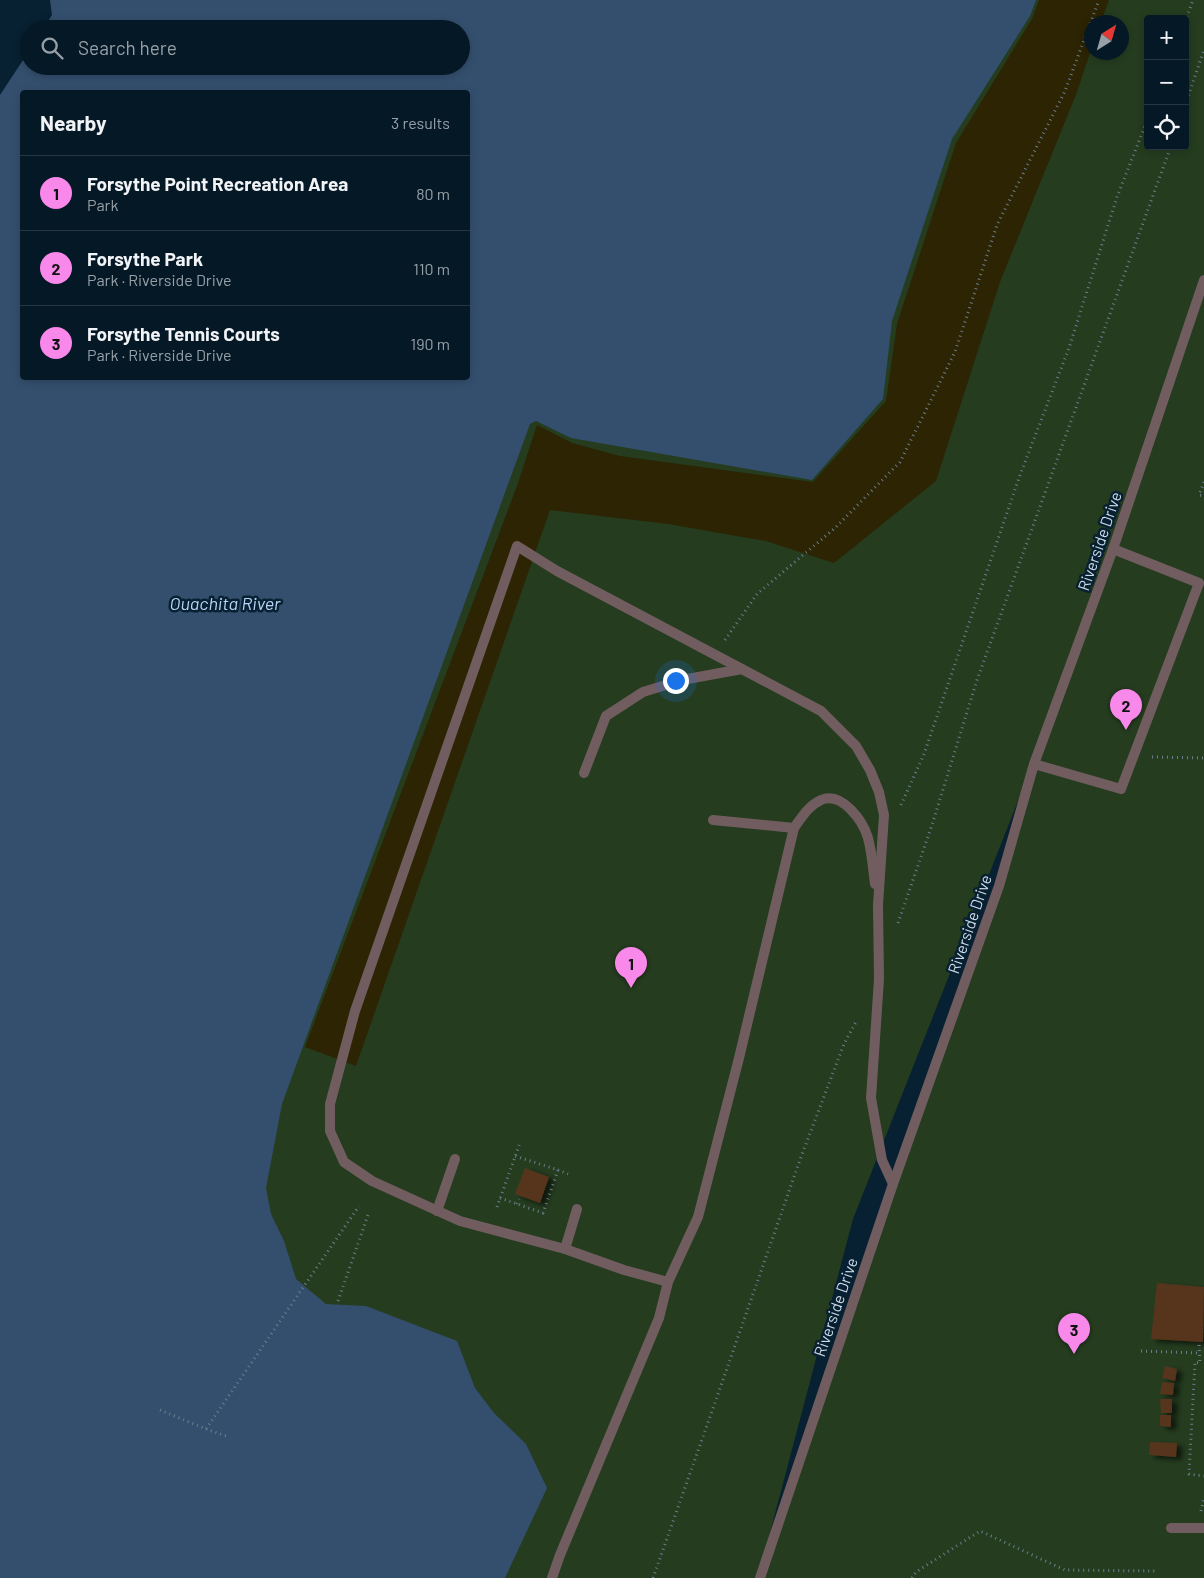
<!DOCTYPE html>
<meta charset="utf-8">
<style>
body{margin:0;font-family:Barlow,sans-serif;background:#0e212e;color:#f1f3f6}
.controls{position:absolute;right:15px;top:15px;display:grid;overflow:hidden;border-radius:5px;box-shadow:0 2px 8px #0003}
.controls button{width:45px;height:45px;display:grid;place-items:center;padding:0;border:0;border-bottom:1px solid #263743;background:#051826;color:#f1f3f6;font:25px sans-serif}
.compass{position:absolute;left:1084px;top:15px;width:45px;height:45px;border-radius:50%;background:#051826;box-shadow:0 2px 8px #0003;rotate:37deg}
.you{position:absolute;left:675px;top:680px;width:18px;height:18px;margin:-12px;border:4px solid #fff;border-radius:50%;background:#1a73e8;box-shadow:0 0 0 8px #1a73e833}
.badge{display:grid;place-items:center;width:32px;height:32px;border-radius:50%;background:#f888ea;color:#111;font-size:16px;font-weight:700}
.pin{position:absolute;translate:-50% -41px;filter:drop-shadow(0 1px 2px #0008)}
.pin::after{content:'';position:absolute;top:26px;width:18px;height:15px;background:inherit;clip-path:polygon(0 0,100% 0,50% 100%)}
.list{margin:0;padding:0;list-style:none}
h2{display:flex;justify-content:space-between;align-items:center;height:65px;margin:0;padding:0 20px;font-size:21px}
h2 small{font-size:16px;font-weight:400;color:#97a0a7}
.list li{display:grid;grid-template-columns:32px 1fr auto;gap:15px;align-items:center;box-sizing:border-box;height:75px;padding:0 20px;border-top:1px solid #263743}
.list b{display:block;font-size:19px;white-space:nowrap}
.list p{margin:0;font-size:16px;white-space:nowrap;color:#97a0a7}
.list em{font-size:16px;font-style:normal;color:#97a0a7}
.icon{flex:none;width:28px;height:28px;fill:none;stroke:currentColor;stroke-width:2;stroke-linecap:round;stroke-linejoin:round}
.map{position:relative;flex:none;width:1204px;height:1578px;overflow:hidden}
.search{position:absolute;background:#051826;box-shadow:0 2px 8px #0003;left:20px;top:20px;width:450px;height:55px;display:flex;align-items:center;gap:12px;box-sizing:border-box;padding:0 18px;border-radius:28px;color:#97a0a7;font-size:19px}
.panel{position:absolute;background:#051826;box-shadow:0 2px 8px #0003;left:20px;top:90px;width:450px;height:290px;border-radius:5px}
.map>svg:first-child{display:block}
.green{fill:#253c1f;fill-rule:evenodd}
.sand{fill:#2c2403}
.water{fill:#344f6e;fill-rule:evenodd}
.building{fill:#56351b;filter:url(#shadow)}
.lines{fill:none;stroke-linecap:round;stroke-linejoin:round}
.path{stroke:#6a7e8d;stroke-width:3;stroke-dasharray:1 4;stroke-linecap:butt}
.service{stroke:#715d60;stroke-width:10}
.minor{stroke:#715d60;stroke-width:10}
.labels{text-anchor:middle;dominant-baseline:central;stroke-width:5;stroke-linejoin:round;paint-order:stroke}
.street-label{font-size:16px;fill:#cddbe7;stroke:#072032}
.water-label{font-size:18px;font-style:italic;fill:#b8d4f5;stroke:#072032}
</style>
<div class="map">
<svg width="1204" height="1578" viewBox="0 0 1204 1578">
<defs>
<filter id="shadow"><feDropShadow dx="5.5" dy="3" stdDeviation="2.5" flood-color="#0009"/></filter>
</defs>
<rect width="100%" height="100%" fill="#072032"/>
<!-- green -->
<path class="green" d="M 680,0 L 1204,0 L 1204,1578 L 760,1578 L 1061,692 L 853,1219 L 758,1578 L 488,1578 L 296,1310 L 238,1212 ZM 1148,19 L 1185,19 L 1185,146 L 1148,146 ZM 1092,22 L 1122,22 L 1122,52 L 1092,52 Z"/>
<!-- sand -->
<polygon class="sand" points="1039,0 1109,0 1101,22 1092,22 1091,50 1077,92 1000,282 936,481 834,563 766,541 668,524 550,510 356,1066 305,1047 517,486 537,425 572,443 620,456 813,482 886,401 897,324 956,143 1032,19"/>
<!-- water -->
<path class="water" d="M 50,0 L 1036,0 L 1030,16 L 952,139 L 892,321 L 883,399 L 812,480 L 571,438 L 536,421 L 530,424 L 282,1104 L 266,1188 L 271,1214 L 284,1241 L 296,1279 L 326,1304 L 366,1306 L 457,1341 L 475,1388 L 494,1413 L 526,1444 L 547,1488 L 505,1578 L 0,1578 L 0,95 L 29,51 L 29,66 L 461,66 L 461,29 L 43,29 L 52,15 ZM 22,92 L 468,92 L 468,378 L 22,378 Z"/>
<!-- building -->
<g class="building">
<polygon points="525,1168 549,1177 540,1203 515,1194"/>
<polygon points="1157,1283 1204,1287 1203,1342 1151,1339"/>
<polygon points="1165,1366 1177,1369 1175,1381 1162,1378"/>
<polygon points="1162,1382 1174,1383 1173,1395 1160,1394"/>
<polygon points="1160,1399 1172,1399 1172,1413 1161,1413"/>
<polygon points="1160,1415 1171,1415 1171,1427 1160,1426"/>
<polygon points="1150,1442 1177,1443 1176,1457 1149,1455"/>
</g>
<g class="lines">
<!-- path -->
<g class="path">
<polyline points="1185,22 1193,0"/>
<polyline points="1185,105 1204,50"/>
<polyline points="1204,482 1199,495 1204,496"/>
<polyline points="725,640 757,594 835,528 900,462 955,352 997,225 1065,91 1099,0"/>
<polyline points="1152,757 1204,758"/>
<polyline points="901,805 924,754 1020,475 1069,348 1117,197 1148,118"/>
<polyline points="898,923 932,825 977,680 1171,146"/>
<polyline points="558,1170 568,1174"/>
<polyline points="500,1198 543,1213 558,1170 515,1156"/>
<polyline points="517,1204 519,1199"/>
<polyline points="497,1207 520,1143"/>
<polyline points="338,1301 369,1212"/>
<polyline points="1199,1345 1200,1363 1195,1362 1189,1474 1204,1476"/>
<polyline points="1141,1351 1199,1353"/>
<polyline points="160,1410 206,1429 359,1206"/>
<polyline points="206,1429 226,1436"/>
<polyline points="1201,1511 1204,1498"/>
<polyline points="653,1578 711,1414 801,1157 844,1044 857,1020"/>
<polyline points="912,1578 916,1572 980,1531 1065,1570 1156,1571"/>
</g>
<!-- service -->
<g class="service">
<polyline points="1034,764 1121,789 1199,583 1113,549"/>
<polyline points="1171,1528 1204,1528"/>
</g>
<!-- minor -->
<g class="minor">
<polyline points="584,773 606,716 643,692 682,680 742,669"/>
<polyline points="713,820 794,828"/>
<polyline points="437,1211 455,1159"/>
<polyline points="565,1249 577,1209"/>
<polyline points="668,1282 624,1270 565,1249 460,1221 372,1181 344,1162 330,1131 330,1104 355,1011 517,546 557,571 821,711 856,746 870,770 879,792 884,815 878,905 879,979 871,1098 882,1160 893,1184"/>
<path d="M 552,1578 L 560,1555 L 659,1318 L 668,1282 L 698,1217 L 739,1058 L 794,828 C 802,817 808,806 821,800 C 842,791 863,821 868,838 C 872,853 873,869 875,884"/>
<polyline points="760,1578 893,1184 999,886 1034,764 1113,549 1204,280"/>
</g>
</g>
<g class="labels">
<!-- street labels -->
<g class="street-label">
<text transform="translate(1099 541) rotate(-71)">Riverside Drive</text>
<text transform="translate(969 924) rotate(-71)">Riverside Drive</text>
<text transform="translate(835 1307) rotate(-71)">Riverside Drive</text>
</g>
<!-- water labels -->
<g class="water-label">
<text x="225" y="603">Ouachita River</text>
</g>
</g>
</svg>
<div class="controls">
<button>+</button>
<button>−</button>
<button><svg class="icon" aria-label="locate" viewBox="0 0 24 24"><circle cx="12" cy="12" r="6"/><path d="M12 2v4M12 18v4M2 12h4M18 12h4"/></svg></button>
</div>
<svg class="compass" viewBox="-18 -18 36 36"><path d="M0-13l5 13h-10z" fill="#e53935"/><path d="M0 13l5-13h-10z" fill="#97a0a7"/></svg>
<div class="you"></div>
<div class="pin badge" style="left:631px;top:988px">1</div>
<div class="pin badge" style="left:1126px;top:730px">2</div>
<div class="pin badge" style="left:1074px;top:1354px">3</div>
<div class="search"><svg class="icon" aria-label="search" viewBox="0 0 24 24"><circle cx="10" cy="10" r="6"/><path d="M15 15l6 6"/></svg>Search here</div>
<section class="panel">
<h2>Nearby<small>3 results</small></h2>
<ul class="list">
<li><span class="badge">1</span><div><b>Forsythe Point Recreation Area</b><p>Park</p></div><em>80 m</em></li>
<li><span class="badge">2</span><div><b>Forsythe Park</b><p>Park · Riverside Drive</p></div><em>110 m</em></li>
<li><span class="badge">3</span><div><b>Forsythe Tennis Courts</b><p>Park · Riverside Drive</p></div><em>190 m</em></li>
</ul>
</section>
</div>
